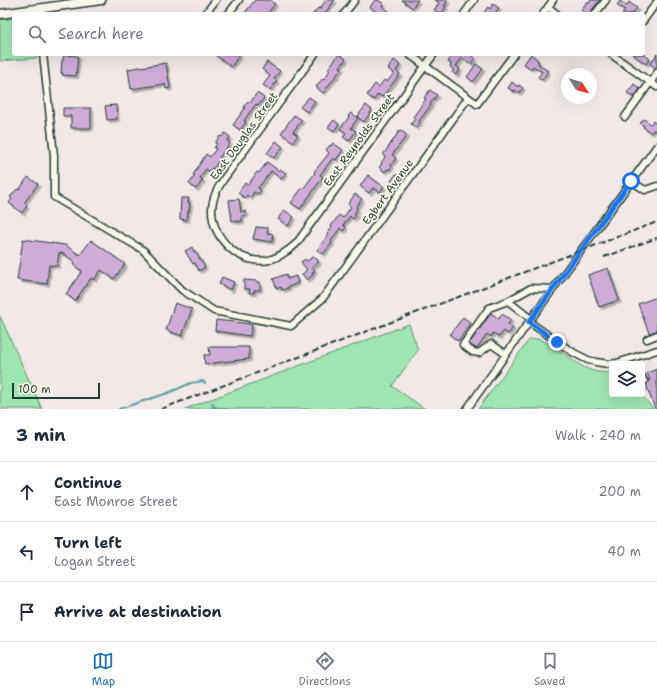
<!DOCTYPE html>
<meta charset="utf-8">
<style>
body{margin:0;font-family:"Shantell Sans",sans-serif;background:#f2f2f3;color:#1f2937}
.controls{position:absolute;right:12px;bottom:12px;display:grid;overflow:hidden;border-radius:4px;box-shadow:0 4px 16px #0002}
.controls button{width:36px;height:36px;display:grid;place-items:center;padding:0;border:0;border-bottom:1px solid #e0e1e3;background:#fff;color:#1f2937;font:20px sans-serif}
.compass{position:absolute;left:561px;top:68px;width:36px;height:36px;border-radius:50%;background:#fff;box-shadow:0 4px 16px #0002;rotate:126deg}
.scale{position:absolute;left:12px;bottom:10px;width:88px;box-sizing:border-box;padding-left:4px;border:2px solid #1f3d34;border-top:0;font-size:11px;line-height:14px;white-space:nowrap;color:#1f3d34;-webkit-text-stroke:3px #fbf7ec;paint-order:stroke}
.stop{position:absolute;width:12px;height:12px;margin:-9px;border:3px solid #1a73e8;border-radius:50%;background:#fff}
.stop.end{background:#1a73e8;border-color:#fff;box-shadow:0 1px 4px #0008}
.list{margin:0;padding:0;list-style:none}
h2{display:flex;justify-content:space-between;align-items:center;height:52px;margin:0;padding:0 16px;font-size:17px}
h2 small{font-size:13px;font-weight:400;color:#747a83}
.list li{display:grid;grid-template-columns:26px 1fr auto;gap:12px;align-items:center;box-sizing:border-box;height:60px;padding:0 16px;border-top:1px solid #e0e1e3}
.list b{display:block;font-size:15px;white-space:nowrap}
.list p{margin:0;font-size:13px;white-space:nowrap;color:#747a83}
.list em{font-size:13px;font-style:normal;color:#747a83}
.icon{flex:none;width:22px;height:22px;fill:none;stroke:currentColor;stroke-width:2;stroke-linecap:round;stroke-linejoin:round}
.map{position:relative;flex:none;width:657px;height:409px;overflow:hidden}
.search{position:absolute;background:#fff;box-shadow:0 4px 16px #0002;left:12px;right:12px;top:12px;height:44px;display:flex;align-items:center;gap:10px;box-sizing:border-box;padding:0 14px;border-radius:4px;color:#747a83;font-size:15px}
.sheet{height:232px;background:#fff}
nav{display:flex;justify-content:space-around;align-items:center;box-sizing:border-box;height:56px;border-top:1px solid #e0e1e3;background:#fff;font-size:11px;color:#747a83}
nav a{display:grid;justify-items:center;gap:2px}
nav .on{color:#1f6fb2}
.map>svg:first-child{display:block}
.green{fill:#9fe5b1;stroke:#5f9172}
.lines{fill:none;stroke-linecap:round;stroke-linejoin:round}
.stream{stroke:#629da3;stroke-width:2}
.building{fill:#ceacd7;stroke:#1f3d34;filter:url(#shadow)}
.minor-casing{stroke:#1f3d34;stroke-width:9}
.highway-casing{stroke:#1f3d34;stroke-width:11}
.minor{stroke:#fbf7ec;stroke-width:6}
.highway{stroke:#fbf7ec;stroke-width:8}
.rail{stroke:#1f3d34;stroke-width:2;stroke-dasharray:6 3;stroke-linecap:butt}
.route{stroke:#1a73e8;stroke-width:5}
.labels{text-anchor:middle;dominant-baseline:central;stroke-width:3.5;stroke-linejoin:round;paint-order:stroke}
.street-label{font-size:11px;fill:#1f3d34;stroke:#fbf7ec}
</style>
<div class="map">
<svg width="657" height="409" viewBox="0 0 657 409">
<defs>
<filter id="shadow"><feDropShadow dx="2.5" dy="2.5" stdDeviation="0" flood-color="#0004"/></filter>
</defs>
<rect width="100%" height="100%" fill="#f2e8e8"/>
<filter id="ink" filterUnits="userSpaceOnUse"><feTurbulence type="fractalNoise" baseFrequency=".025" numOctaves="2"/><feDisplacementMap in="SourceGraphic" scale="8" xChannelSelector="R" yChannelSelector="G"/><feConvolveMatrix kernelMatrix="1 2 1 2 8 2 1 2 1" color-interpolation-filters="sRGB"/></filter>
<g filter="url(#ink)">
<!-- green -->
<g class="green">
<polygon points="14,18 14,54 37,54 37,58 0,61 0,20"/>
<polygon points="0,316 42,409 0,409"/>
<polygon points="409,324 418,350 392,386 425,409 185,409"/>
<path d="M 538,339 C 565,348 581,377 612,372 L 612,394 L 641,394 L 653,409 L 478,409 L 529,340 Z"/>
</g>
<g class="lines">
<!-- stream -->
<g class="stream">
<polyline points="212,403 214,407"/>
<polyline points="119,409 168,393 191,383 203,381 205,383"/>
<polyline points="210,409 214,407 226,409"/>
</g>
</g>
<!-- building -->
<g class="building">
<polygon points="255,0 270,0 275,4 267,14 244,14"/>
<polygon points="326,0 335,0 325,13 326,14 313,14 318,8 320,9"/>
<polygon points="375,0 378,0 384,4 382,6 393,14 379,14 370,7"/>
<polygon points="402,0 418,0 412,8"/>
<polygon points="435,0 448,0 444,6 446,7 441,14 434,10 439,3"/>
<polygon points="591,0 600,0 591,11 591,14 587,14 581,10 587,2 589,3"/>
<polygon points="620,1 627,6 629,2 637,8 632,14 622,14 625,10 617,5"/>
<polygon points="493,4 499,8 494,14 483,14 488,7 490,9"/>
<polygon points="214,54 240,54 231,67"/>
<polygon points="339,54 346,59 340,67 342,68 323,93 316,87 323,78 324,79 330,70 328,69"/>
<polygon points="453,54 470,54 475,58 471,64 462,58 456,66 460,69 456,75 452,72 454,70 450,67 451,64 448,62"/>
<polygon points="531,54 538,60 537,61 539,62 538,64 548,71 542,80 538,77 542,72 533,66 531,69 524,64"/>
<polygon points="632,54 643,54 650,59 646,64"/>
<polygon points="657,54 657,69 650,64"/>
<polygon points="64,55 78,56 76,76 62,75 63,73 61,73 62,60 63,60"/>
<polygon points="394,60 400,65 396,71 400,74 382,97 378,94 374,100 367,95 375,84 379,87 384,80 387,82 394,73 388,69"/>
<polygon points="267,62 280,71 274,79 277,81 270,90 263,85 270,76 262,69"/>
<polygon points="166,63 170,88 166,89 165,84 131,89 128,69"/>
<polygon points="476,64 483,69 473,82 467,77"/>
<polygon points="512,82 518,87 519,85 523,88 519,93 515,90 514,92 508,88"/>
<polygon points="634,84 640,89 634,98 627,93"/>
<polygon points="430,90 437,95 430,104 431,105 419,121 420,122 416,128 411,124 415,119 413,117 426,99 424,98"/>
<polygon points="257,93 264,98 258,106 256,104 250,112 244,121 246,122 240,130 233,125 245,108 244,107 248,101 250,103"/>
<polygon points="309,97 315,101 307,112 300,107"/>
<polygon points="116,105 117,119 107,120 105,106"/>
<polygon points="366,105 372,110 364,122 357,117"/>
<polygon points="63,108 91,108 91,128 71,128 71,116 63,116"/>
<polygon points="351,113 358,118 351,128 356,131 349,141 343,137 346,133 340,129 349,117 348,116"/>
<polygon points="294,115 302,120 293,132 298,135 293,142 281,133"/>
<polygon points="644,119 651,124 653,121 657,125 657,128 655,131 653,130 651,133 643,127 644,126 640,123"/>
<polygon points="334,120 339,124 334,131 328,127"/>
<polygon points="400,130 407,135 392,155 396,158 391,165 392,166 389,170 387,169 385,172 379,167 382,164 381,163 385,157 383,155"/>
<polygon points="225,133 230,137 227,141 230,143 219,158 220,159 213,169 212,168 209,171 206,169 200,178 203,180 196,189 189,184 195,176 193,175 206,154 210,157 216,149 214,148 217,144 215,143 220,136 222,137"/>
<polygon points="276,141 283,147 274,158 267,153"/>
<polygon points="333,143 343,150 336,160 333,158 320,175 323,177 300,209 291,203 302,188 303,189 315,173 314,172 329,153 326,150 330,145 331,146"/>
<polygon points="267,162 279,171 280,169 286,173 281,179 271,171 258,188 261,190 258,194 254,192 250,198 247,195 245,198 238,193 245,183 248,185 257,172 259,173"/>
<polygon points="396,174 403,179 398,186 391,181"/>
<polygon points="368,175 384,187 380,192 373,188 369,193 360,186"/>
<polygon points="28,177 38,184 24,203 27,206 22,213 9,203 12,199 10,197 17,189 19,190"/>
<polygon points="355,194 362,199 356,207 357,209 354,214 356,215 353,219 350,216 343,225 346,227 343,231 340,228 331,241 332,243 323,254 317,250 329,234 328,233 332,227 331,226 339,215 343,218 351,207 348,204"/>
<polygon points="181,198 189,198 188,203 190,203 189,211 188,211 187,220 180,219"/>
<polygon points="239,199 241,212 246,211 246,215 242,216 242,221 236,222 236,221 232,221 229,200"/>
<polygon points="284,210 294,217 288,226 278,219"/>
<polygon points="256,227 268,228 267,233 273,234 272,242 253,239"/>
<polygon points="23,239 65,245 80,255 91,240 125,264 114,279 101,270 94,280 91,278 75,301 66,294 82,271 73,265 75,262 64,254 59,253 57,266 49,265 47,284 17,280"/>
<polygon points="192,247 194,252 195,251 205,267 199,271 195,263 193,264 185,251"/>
<polygon points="314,256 319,262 312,267 315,271 312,273 313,275 307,280 302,274 307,270 301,262 305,259 307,261"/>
<polygon points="608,268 619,300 599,307 588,275"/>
<polygon points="286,274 287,279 296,276 298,283 288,287 288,288 282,290 281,287 277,289 273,279"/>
<polygon points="222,277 234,282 231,290 219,284"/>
<polygon points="244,280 257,281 257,282 260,282 260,290 254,290 254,293 249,293 250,289 244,289"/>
<polygon points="657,297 657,331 649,333 638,304"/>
<polygon points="175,303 192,309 182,336 166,330"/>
<polygon points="491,313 499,319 502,314 511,320 508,324 513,328 508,334 504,331 499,337 493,333 491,337 487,334 477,348 475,348 469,344"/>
<polygon points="463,317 471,323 458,341 450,335"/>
<polygon points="216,320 252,324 250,336 215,331"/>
<polygon points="209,347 249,347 249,359 205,364 204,355 210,355"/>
<polygon points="657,369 657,409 655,409 646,385 648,383 648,380 650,380 647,373"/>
</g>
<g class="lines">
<!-- minor casing -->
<g class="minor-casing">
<g id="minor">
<polyline points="548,7 557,14"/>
<polyline points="205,14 216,0"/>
<polyline points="228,14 239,0"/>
<polyline points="344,14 355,0"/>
<polyline points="464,14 474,0"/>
<polyline points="543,14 553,0"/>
<polyline points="595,14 606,0"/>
<polyline points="643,21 657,2"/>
<polyline points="43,54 54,155 54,197 143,250 182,290 214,311 291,326 323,298 468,98"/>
<path d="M 315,54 L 223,180 C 217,189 212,198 212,209 C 211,238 240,266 269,260 C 280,257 288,251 296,244 L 434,54"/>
<polyline points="409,54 477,104 514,54"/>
<polyline points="611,54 657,87"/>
<polyline points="625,117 657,73"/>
<polyline points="631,181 645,190 657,186"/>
<polyline points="531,319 508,301 531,288 553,289"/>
<polyline points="529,322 574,353 588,360 596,362 608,364 617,363 657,350"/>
<polyline points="647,339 657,335"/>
<polyline points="506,354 491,344 479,353 473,352 463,345 489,308 508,301"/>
<polyline points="642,377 644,381"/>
<polyline points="467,409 529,322 657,146"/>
</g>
</g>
<!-- highway casing -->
<g class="highway-casing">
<polyline id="highway" points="0,14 101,0"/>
</g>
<!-- minor -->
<use href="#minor" class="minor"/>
<!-- highway -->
<use href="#highway" class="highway"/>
<!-- rail -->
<g class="rail">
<polyline points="604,257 657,238"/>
<polyline points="161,409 657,222"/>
</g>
</g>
</g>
<g class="lines" filter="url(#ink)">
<!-- route -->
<polyline class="route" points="557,342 529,322 631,181"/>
</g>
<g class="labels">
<!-- street labels -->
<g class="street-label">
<text transform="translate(244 136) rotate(-54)">East Douglas Street</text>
<text transform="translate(359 140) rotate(-54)">East Reynolds Street</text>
<text transform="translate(388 192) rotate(-54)">Egbert Avenue</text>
</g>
</g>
</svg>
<div class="controls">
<button><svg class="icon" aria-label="layers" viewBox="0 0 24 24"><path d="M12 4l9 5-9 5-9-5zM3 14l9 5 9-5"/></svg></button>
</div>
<svg class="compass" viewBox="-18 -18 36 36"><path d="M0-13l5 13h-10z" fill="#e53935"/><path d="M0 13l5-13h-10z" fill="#747a83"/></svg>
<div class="scale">100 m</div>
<div class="stop" style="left:631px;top:181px"></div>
<div class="stop end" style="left:557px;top:342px"></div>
<div class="search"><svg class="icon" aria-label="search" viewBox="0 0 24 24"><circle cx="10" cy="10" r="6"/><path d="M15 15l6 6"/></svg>Search here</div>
</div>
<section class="sheet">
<h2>3 min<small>Walk · 240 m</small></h2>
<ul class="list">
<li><svg class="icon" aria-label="ahead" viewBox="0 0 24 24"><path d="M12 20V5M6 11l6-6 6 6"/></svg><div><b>Continue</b><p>East Monroe Street</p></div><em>200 m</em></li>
<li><svg class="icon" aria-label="left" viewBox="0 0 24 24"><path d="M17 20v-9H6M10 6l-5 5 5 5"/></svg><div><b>Turn left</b><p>Logan Street</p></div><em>40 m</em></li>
<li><svg class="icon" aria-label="arrive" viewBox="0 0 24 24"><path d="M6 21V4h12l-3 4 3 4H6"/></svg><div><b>Arrive at destination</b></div></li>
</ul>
</section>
<nav>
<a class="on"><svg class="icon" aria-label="map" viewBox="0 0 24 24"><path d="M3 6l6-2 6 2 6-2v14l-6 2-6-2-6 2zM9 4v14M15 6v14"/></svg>Map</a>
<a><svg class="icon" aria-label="directions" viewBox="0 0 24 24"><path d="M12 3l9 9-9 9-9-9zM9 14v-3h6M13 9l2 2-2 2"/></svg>Directions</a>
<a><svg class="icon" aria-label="saved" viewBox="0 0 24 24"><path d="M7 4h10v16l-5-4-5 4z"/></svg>Saved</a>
</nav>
